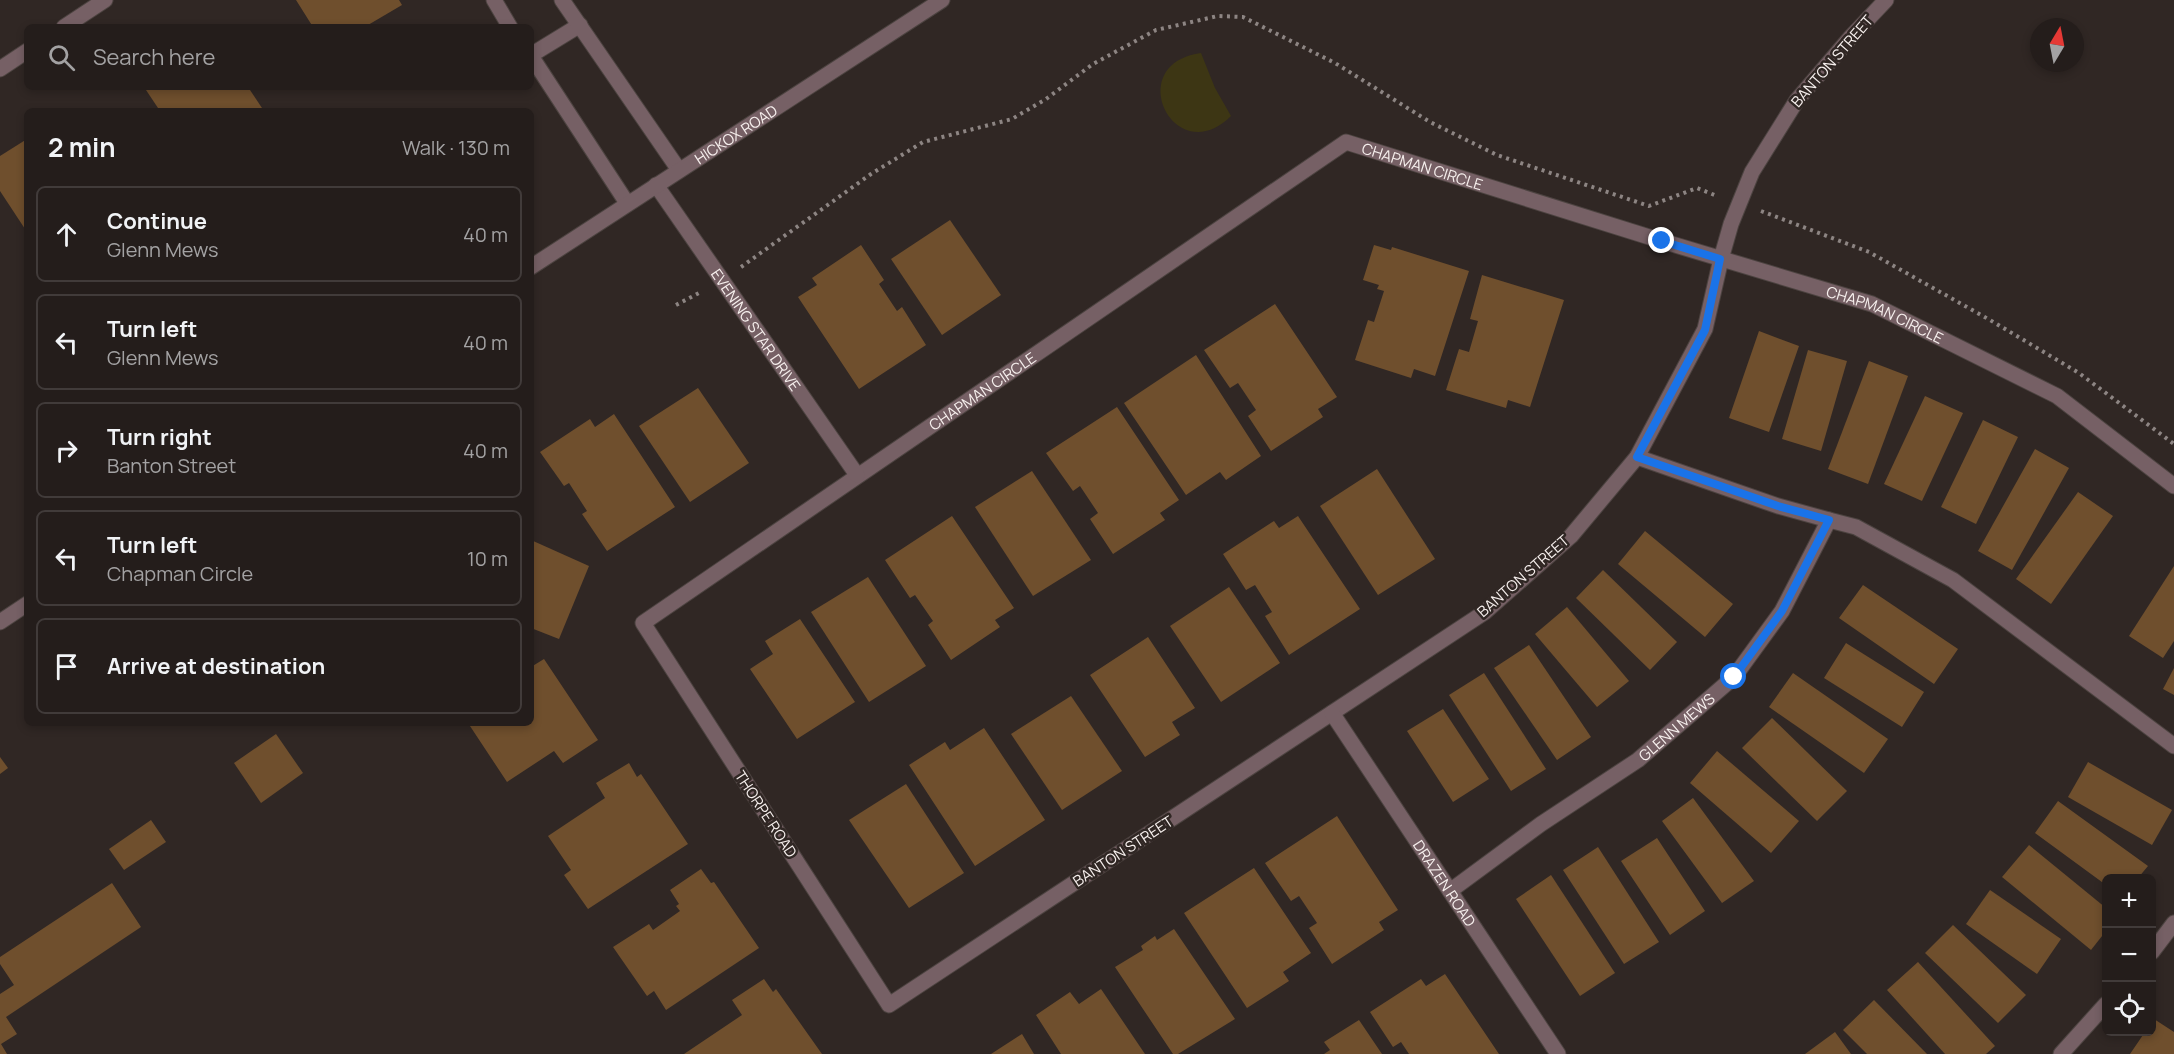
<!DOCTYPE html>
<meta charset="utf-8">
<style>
body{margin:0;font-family:Manrope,sans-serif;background:#2c2624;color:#f1f3f6}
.controls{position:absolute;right:18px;bottom:18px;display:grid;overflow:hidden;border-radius:9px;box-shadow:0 3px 9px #0003}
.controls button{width:54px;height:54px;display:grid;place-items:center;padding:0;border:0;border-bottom:2px solid #413b3a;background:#241d1b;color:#f1f3f6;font:30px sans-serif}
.compass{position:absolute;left:2030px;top:18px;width:54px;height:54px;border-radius:50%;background:#241d1b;box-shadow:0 3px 9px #0003;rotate:10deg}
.stop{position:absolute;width:18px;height:18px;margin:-14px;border:4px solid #1a73e8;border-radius:50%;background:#fff}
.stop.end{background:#1a73e8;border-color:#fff;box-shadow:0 2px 6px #0008}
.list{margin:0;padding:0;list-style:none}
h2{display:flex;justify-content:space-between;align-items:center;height:78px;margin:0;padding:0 24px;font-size:26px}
h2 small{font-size:20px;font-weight:400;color:#a3a2a3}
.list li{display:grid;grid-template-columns:39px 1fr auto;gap:18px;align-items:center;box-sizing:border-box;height:96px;margin:0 12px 12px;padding:0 12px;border:2px solid #413b3a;border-radius:9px}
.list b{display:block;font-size:22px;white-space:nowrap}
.list p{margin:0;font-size:20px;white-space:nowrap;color:#a3a2a3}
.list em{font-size:20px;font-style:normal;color:#a3a2a3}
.icon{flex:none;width:33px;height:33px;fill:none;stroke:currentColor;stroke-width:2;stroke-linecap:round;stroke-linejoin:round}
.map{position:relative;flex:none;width:2174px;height:1054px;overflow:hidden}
.search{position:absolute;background:#241d1b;box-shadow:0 3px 9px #0003;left:24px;top:24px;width:510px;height:66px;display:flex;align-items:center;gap:15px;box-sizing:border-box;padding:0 21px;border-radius:9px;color:#a3a2a3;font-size:22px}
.panel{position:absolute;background:#241d1b;box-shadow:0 3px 9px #0003;left:24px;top:108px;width:510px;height:618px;border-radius:9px}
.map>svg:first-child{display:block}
.green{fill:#3d3614}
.building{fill:#6f4f2d}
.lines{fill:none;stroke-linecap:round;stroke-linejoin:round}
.service-casing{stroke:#4c4340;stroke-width:17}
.minor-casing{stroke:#4c4340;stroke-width:17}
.tertiary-casing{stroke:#4c4340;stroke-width:17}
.path{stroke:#8d8583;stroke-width:4;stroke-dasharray:3 4.5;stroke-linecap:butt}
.service{stroke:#766065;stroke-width:15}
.minor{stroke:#766065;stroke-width:15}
.tertiary{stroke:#766065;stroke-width:15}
.route{stroke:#1a73e8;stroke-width:8}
.labels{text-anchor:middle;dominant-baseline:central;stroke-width:5;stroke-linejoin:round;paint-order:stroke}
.street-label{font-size:15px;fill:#f7f0ee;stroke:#302724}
</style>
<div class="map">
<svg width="2174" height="1054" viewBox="0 0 2174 1054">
<rect width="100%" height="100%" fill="#302724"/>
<!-- green -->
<path class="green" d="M 1201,53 L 1215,88 L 1231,116 C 1175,172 1121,64 1201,53 Z"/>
<!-- building -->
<g class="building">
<polygon points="296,0 399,0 402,5 368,25 370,27 313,27"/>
<polygon points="144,87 248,87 264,111 160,111"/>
<polygon points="27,139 27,232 0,191 0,156"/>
<polygon points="950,220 1001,295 942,335 891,259"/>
<polygon points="861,245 884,280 879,284 897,311 902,307 926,345 859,389 798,297 817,285 812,278"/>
<polygon points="1374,245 1391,250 1392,247 1469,271 1435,376 1414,369 1411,378 1355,360 1368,320 1374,322 1384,291 1377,289 1379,285 1363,280"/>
<polygon points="1482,275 1564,300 1530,407 1508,400 1506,408 1446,390 1459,349 1469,352 1478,321 1470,319"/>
<polygon points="1275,304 1337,397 1318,409 1323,417 1271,451 1248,416 1256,410 1238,383 1230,388 1204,350"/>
<polygon points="1759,331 1799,346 1769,432 1729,418"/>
<polygon points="1808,350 1847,361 1821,451 1782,439"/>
<polygon points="1196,355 1261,456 1226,480 1220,472 1186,495 1124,403"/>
<polygon points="1869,361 1908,376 1868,484 1828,469"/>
<polygon points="698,388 749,463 690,502 639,426"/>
<polygon points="1925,396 1963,413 1922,501 1884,484"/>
<polygon points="1117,407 1179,500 1160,513 1165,520 1113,554 1090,519 1098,513 1080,486 1073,491 1046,453"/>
<polygon points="614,414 675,507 607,551 582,514 587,511 569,483 564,486 540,452 590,419 595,427"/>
<polygon points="1983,420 2018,437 1976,524 1941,507"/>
<polygon points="2035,449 2069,468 2012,570 1978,551"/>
<polygon points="1377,469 1435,559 1378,595 1320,506"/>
<polygon points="1032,471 1091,560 1033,596 975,507"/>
<polygon points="2078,492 2113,516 2051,604 2016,579"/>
<polygon points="952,516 1014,608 995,620 1000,627 951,660 928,625 933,621 915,595 910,598 885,560"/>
<polygon points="1298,516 1360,609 1289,655 1265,616 1272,612 1255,585 1246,590 1223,554 1274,521 1279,528"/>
<polygon points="1645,531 1733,604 1705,637 1618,564"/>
<polygon points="531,540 589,566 559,639 531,628"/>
<polygon points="2174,566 2174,641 2163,658 2129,636"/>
<polygon points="1603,570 1677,642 1650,670 1576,598"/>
<polygon points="868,577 926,666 869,702 811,612"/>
<polygon points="1863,585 1958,649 1934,684 1839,618"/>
<polygon points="1229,587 1280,663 1221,702 1170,626"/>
<polygon points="1567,607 1629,681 1597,707 1535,634"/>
<polygon points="800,619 855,702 797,739 750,669 773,654 765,641"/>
<polygon points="1148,637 1195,708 1172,722 1180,735 1145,757 1090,675"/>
<polygon points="1846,643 1924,692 1902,727 1824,678"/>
<polygon points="1529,645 1591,737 1557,760 1494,668"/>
<polygon points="544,659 598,740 563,763 554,751 507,782 468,723 531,723 531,667"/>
<polygon points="2174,668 2174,695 2163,689"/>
<polygon points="1484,673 1546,769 1511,791 1449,695"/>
<polygon points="1793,673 1888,739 1864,773 1769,707"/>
<polygon points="1071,696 1122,771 1062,810 1011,734"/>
<polygon points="1443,709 1489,779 1453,802 1407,731"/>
<polygon points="1772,718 1847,791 1817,821 1742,748"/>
<polygon points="984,728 1045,820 975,866 909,765 945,742 950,750"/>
<polygon points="276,734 303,773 261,803 234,763"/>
<polygon points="1717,751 1799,821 1771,853 1690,783"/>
<polygon points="0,757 8,768 0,774"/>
<polygon points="2088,762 2172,810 2152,845 2068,797"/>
<polygon points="629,763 637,777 641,774 688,844 588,909 564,875 571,870 548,836 605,798 596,783"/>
<polygon points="906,784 964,873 909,908 849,820"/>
<polygon points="1693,798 1754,881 1722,903 1662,821"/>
<polygon points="2058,801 2148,866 2138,878 2106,878 2106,885 2035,833"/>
<polygon points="1337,816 1398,910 1379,922 1384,930 1332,964 1309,928 1317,923 1299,896 1291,901 1265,863"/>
<polygon points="151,820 166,842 124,870 109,849"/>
<polygon points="1657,838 1705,911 1670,935 1621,861"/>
<polygon points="2029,845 2106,908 2106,931 2091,950 2002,877"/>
<polygon points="1598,847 1659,942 1624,964 1563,870"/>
<polygon points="1254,868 1311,953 1283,972 1289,981 1247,1008 1184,913"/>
<polygon points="701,869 711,883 714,882 759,948 666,1010 654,991 647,996 613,947 649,924 653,930 680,911 676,906 679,904 670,890"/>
<polygon points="1551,875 1615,973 1580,996 1516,899"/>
<polygon points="112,883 141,927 6,1017 17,1034 1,1044 7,1054 0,1054 0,994 14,985 0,964 0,957"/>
<polygon points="1990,890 2061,939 2037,974 1966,924"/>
<polygon points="1953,925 2026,995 1998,1023 1925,953"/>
<polygon points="1174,929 1235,1019 1178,1054 1173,1054 1115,967 1143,950 1141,946 1155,936 1157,940"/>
<polygon points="1918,962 1995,1046 1986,1054 1945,1054 1887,990"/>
<polygon points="1445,974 1499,1054 1409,1054 1401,1042 1393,1047 1370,1012 1421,979 1426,986"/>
<polygon points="764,979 773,992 776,989 822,1054 684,1054 742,1015 732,1000"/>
<polygon points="1101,989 1145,1054 1061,1054 1036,1015 1070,992 1079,1004"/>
<polygon points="1874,1000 1927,1054 1867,1054 1843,1030"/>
<polygon points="2154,1019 2174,1032 2174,1054 2130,1054 2145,1032 2152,1032 2152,1022"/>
<polygon points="1359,1020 1382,1054 1324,1054 1330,1050 1324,1042"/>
<polygon points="1835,1032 1851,1054 1805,1054"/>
<polygon points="1022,1034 1034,1054 991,1054"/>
</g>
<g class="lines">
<!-- service casing -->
<g class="service-casing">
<g id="service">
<polyline points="531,55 580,25"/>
<polyline points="1829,520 1856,527 1953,580 2174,746"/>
</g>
</g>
<!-- minor casing -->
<g class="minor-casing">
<g id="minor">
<polyline points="494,0 510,27"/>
<polyline points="562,0 679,170"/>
<path id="s1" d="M 1886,0 L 1850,38 L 1797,100 L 1752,172 L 1731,224 L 1721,259 L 1705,329 L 1637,457 L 1571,536 L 1485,612 L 889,1005 L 643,623 L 1346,142 L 1662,241 L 1872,304 L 2057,396 L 2174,486"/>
<polyline points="64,27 105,0"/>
<polyline points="531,56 627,203"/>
<polyline points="0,69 27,51"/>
<path id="s2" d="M 656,185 L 857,475"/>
<path id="s3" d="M 1332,713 L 1558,1054"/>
<path id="s4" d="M 1450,891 L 1541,824 L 1638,760 L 1734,677 L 1782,611 L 1829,520 L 1778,506 L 1637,457"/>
<polyline points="2152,952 2174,923"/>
<polyline points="2061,1054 2106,1004"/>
</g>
</g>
<!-- tertiary casing -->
<g class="tertiary-casing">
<g id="tertiary">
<path id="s5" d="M 531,267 L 942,0"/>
<polyline points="0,622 27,604"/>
</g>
</g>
<!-- path -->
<g class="path">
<polyline points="1761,211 1869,252 1990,320 2079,373 2174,444"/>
<polyline points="741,267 871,174 923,142 1012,119 1046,99 1093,64 1156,30 1218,16 1243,17 1335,63 1430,122 1497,155 1649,206 1697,188 1717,196"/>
<polyline points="676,305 699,293"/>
</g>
<!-- service -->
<use href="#service" class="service"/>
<!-- minor -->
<use href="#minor" class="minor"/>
<!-- tertiary -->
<use href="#tertiary" class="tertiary"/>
</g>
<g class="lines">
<!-- route -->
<polyline class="route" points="1662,241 1720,259 1705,330 1637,457 1778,506 1829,520 1782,611 1734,677"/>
</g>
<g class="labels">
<!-- street labels -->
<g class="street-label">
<text transform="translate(1832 61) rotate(-49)">BANTON STREET</text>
<text stroke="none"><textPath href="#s5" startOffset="244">HICKOX ROAD</textPath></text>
<text stroke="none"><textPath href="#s1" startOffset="2846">CHAPMAN CIRCLE</textPath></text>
<text stroke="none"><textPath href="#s1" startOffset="3332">CHAPMAN CIRCLE</textPath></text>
<text stroke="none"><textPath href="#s2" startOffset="176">EVENING STAR DRIVE</textPath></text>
<text stroke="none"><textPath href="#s1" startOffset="2325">CHAPMAN CIRCLE</textPath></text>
<text transform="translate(1523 576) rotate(-41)">BANTON STREET</text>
<text stroke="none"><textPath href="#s4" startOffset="280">GLENN MEWS</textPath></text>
<text transform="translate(766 814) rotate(57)">THORPE ROAD</text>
<text transform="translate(1123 851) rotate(-33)">BANTON STREET</text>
<text stroke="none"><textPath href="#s3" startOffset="204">DRAZEN ROAD</textPath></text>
</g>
</g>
</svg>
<div class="controls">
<button>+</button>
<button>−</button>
<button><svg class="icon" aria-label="locate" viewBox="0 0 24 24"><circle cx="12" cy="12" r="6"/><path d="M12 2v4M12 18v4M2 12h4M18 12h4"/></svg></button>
</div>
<svg class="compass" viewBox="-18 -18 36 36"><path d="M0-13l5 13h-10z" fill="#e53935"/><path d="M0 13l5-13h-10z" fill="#a3a2a3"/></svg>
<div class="stop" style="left:1734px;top:677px"></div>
<div class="stop end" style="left:1662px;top:241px"></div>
<div class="search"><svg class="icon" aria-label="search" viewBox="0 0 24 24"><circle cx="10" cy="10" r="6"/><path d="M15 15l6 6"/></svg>Search here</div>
<section class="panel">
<h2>2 min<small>Walk · 130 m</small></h2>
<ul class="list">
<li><svg class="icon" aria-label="ahead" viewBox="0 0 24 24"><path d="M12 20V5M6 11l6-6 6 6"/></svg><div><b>Continue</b><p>Glenn Mews</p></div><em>40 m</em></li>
<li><svg class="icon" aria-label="left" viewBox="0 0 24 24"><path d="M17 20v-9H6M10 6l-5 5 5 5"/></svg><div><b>Turn left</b><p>Glenn Mews</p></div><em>40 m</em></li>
<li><svg class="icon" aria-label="right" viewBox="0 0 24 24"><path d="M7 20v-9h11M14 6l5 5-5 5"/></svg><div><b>Turn right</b><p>Banton Street</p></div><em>40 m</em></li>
<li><svg class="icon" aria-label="left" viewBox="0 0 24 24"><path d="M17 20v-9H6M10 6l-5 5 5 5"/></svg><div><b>Turn left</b><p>Chapman Circle</p></div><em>10 m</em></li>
<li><svg class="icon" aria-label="arrive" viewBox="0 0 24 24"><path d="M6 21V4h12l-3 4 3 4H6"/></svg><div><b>Arrive at destination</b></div></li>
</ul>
</section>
</div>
